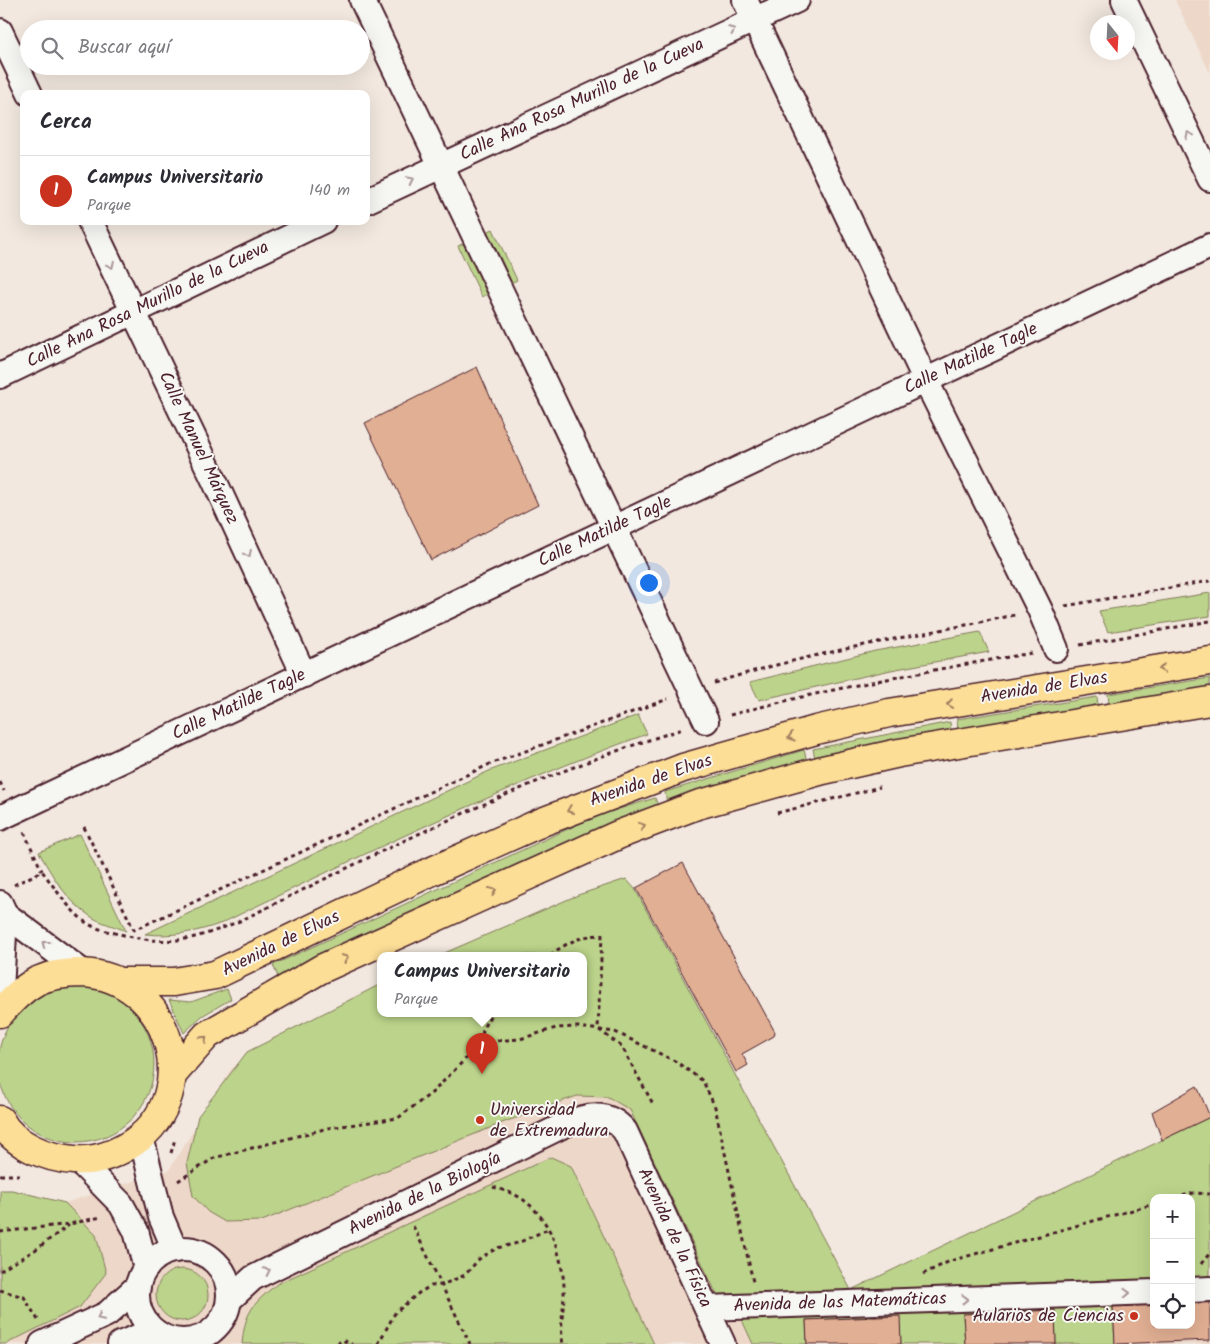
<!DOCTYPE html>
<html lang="es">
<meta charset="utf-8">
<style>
body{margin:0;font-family:Kalam,sans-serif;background:#f2f2f3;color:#2b2b33}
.controls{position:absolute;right:15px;bottom:15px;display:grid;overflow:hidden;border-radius:10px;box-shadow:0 5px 20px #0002}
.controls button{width:45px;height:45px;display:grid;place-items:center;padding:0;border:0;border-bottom:1px solid #e1e1e2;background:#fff;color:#2b2b33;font:25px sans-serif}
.compass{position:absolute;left:1090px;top:15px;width:45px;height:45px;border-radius:50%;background:#fff;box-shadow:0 5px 20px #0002;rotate:162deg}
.you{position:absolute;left:648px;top:582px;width:18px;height:18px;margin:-12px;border:4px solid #fff;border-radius:50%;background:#1a73e8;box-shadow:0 0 0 8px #1a73e833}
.badge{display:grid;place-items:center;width:32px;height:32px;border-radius:50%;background:#c8321e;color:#fff;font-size:16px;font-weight:700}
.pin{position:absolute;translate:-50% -41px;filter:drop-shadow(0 1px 2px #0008)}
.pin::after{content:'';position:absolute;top:26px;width:18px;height:15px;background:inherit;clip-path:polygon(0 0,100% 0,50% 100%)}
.popup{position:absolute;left:377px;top:952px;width:210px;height:65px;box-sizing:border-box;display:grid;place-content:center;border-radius:10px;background:#fff;filter:drop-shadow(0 1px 4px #0005);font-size:16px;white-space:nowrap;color:#7c7c81}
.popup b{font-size:19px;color:#2b2b33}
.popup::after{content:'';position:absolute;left:50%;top:100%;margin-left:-10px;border:10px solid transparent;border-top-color:#fff}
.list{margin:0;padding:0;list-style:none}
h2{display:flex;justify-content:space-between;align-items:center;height:65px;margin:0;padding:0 20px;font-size:21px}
h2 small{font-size:16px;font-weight:400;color:#7c7c81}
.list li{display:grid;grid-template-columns:32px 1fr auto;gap:15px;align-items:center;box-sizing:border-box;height:70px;padding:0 20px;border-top:1px solid #e1e1e2}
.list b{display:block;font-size:19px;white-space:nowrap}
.list p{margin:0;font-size:16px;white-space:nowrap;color:#7c7c81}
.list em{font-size:16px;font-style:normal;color:#7c7c81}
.icon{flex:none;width:28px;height:28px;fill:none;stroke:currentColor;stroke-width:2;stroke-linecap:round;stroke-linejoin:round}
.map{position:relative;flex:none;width:1210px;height:1344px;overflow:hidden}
.search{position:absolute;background:#fff;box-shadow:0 5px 20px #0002;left:20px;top:20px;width:350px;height:55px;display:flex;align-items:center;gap:12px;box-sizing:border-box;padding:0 18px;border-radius:28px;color:#7c7c81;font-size:19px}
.panel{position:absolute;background:#fff;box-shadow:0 5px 20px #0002;left:20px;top:90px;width:350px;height:135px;border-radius:10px}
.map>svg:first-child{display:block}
.built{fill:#edd7c8}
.green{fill:#bbd38a;stroke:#82795a}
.building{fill:#e1af93;stroke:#4a1f2b}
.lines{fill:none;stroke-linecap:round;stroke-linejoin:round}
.street-casing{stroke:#4a1f2b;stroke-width:28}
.highway-casing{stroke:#4a1f2b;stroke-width:31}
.path{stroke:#4a1f2b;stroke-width:3;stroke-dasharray:4 4;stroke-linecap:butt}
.street{stroke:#f6f6f2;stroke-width:24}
.highway{stroke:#fcde96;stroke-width:28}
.oneway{stroke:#a99598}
.oneway2{stroke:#a37e60}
.poi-dot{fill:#c8321e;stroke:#f6f6f2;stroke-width:2}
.labels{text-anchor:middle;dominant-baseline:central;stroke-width:4;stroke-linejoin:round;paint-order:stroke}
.street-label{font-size:18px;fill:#4a1f2b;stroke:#f6f6f2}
.poi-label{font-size:18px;fill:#4a1f2b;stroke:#f6f6f2;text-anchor:start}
</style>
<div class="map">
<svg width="1210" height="1344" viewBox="0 0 1210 1344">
<rect width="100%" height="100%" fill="#f2e8df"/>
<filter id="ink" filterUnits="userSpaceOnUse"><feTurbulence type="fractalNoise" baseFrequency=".02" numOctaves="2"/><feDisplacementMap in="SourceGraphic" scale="10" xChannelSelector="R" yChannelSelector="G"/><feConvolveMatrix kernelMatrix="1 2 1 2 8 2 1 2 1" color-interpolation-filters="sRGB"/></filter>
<g filter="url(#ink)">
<!-- built -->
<g class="built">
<polygon points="1175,0 1210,0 1210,73"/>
<polygon points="626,879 635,889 851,1290 1154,1286 1154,1325 1191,1325 1191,1284 1210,1284 1210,1344 0,1344 0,1190 12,1190 65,1203 169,1170 231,1069 381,986 381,1013 583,1013 583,955 440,955 578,895"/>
</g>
<!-- green -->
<g class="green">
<polygon points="493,229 517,280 482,297 458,246"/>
<polygon points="1210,593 1210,616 1108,632 1099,611"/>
<polygon points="980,632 989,652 891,670 759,700 750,682 875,651"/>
<polygon points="1210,678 1210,688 1109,704 1108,694"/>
<polygon points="1097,697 1098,706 958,729 957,719"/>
<path d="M 638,715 L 647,734 C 501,787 362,855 222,923 C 198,932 172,937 145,934 L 489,771 Z"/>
<polygon points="950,722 951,732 815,758 813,749"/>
<polygon points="804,750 807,761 667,803 665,792"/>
<polygon points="655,798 658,806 278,977 273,965 596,816"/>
<path d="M 80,834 L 126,931 C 115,926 100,923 90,916 C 67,901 52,876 39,852 Z"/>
<polygon points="626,879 635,889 851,1290 1210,1117 1210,1284 1191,1284 1191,1198 1154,1198 1154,1286 853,1294 717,1295 630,1110 608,1097 577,1096 502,1123 262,1221 225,1222 208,1212 193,1196 187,1163 198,1116 247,1052 381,984 381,1013 583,1013 583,955 440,955 578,895"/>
<circle cx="76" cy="1064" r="78"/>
<polygon points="227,989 231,999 202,1016 184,1033 169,1000 191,1002"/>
<path d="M 551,1157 L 571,1166 L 654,1344 L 242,1344 C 245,1311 253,1304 277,1284 Z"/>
<polygon points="0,1190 12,1190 65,1203 96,1235 106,1273 80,1307 6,1344 0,1344"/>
<circle cx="182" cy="1295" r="26"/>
<polygon points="1154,1302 1154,1304 1113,1306 1115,1344 1056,1344 1055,1311 963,1315 965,1344 901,1344 899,1316 806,1320 807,1344 753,1344 741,1318"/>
</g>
<!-- building -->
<g class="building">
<polygon points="477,367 538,505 431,560 365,423"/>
<polygon points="683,863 775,1032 774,1036 742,1054 748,1065 736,1072 636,888"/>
<polygon points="1197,1086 1210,1117 1162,1140 1152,1112"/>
<polygon points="1210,1302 1210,1340 1115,1344 1113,1306 1154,1304 1154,1325 1191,1325 1191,1303"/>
<polygon points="1055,1310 1056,1344 965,1344 963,1314"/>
<polygon points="900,1316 901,1344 807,1344 806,1320"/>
</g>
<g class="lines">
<!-- street casing -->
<g class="street-casing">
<g id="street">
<polyline points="362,0 706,721"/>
<polyline points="745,0 926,381 1040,610 1056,649"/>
<polyline points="1124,0 1210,179"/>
<polyline points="0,31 30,94"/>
<polyline points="366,201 797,0"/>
<polyline points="90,221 215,482 304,675"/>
<polyline points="0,376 323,221"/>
<polyline points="0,818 1210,246"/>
<polyline points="0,903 5,914 0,1011"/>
<polyline points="5,914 84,973"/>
<polyline points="141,1137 161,1217 175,1250"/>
<polyline points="79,1161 121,1204 136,1231 146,1268"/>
<circle cx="183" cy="1295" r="46"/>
<polyline points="1191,1290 1210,1289"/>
<path d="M 229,1300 L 253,1278 L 564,1125 C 586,1115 608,1110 625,1131 L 723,1344"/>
<polyline points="707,1308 1154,1292"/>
<polyline points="42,1344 107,1314 138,1286"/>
<polyline points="120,1344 140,1336 157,1333"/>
</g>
</g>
<!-- highway casing -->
<g class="highway-casing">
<g id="highway">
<polyline points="120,982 174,982 215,975 430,872 542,822 683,768 816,730 889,713 1210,661"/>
<path d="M 0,1013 C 11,1001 22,989 37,981 C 50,975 67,973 82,973 C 168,976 206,1091 134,1142 C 116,1154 95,1162 74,1160 C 47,1158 13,1145 0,1120"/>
<polyline points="172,1075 207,1035 321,969 618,835 697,805 823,770 899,753 1210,701"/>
</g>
</g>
<!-- path -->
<g class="path">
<polyline points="1065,606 1210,581"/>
<polyline points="1080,645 1210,621"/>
<path d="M 714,683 C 810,652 916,636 1015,615"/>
<path d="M 730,715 C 830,688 931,670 1032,653"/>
<polyline points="0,782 4,791"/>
<polyline points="777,813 880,787"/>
<polyline points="84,827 134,930 490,764 668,699"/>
<polyline points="24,832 42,871"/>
<path d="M 14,885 L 42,871 C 55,888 67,907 84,921 C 93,928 109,932 120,934 C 171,947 195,940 242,920 C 385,849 530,776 683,729"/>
<path d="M 550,955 C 567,943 581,935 602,935 L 598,1029 L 622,1047 L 653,1104"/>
<polyline points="482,1042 483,1028 492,1013"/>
<polyline points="171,1153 175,1139"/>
<polyline points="0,1175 22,1175"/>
<polyline points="178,1181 214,1158 328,1128 398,1118 433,1092 482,1042 520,1039 556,1028 578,1027 615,1032 675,1061 703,1081 715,1107 753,1282"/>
<path d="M 493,1187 C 503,1190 517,1194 525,1201 C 551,1221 562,1255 564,1286 C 565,1305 559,1325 563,1344"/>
<polyline points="1175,1198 1193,1193 1210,1194"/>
<polyline points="413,1226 470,1344"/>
<polyline points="0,1232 70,1224 101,1217"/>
<polyline points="1201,1264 1210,1253"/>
<polyline points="0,1271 35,1250 69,1225"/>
<polyline points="923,1274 950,1261 1154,1204"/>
<polyline points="0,1290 24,1297 38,1320"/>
<polyline points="337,1344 342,1340 352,1344"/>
<polyline points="378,1344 395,1313 420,1292 431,1286 442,1285 465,1275 479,1259 497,1248 518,1243 548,1229"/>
</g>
<!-- street -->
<use href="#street" class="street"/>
<!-- highway -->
<use href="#highway" class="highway"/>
</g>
<!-- one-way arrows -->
<defs><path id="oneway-chevron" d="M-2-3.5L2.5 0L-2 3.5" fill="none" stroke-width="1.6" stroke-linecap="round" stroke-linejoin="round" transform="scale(1.25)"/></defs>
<g class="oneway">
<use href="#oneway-chevron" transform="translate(732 30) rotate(-25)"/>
<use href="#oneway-chevron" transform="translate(1189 135) rotate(-116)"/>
<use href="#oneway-chevron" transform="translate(410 180) rotate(-26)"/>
<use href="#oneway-chevron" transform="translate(111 265) rotate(65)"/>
<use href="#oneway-chevron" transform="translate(248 554) rotate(65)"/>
<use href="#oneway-chevron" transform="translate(45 944) rotate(-143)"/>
<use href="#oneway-chevron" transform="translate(267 1271) rotate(-26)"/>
<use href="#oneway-chevron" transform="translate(1127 1293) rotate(-2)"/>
<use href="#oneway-chevron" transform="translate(965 1299) rotate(-2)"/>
<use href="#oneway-chevron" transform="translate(100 1317) rotate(154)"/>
</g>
<g class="oneway2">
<use href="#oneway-chevron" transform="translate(1162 669) rotate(171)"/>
<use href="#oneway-chevron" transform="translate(950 704) rotate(171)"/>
<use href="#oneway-chevron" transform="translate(791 737) rotate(164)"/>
<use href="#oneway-chevron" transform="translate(570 810) rotate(158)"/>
<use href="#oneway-chevron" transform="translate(642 826) rotate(-21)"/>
<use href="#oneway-chevron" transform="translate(493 891) rotate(-24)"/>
<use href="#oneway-chevron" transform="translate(345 958) rotate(-24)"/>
<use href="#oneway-chevron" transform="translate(204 1039) rotate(-44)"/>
</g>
</g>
<!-- markers -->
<g class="poi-dot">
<circle cx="480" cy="1120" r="5"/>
<circle cx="1134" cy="1316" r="5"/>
</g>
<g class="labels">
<!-- street labels -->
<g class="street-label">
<text transform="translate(582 100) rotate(-25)">Calle Ana Rosa Murillo de la Cueva</text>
<text transform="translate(148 305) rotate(-26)">Calle Ana Rosa Murillo de la Cueva</text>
<text transform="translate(971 359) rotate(-25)">Calle Matilde Tagle</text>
<text transform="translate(198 448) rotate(65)">Calle Manuel Márquez</text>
<text transform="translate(605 532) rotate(-25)">Calle Matilde Tagle</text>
<text transform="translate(1044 688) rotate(-9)">Avenida de Elvas</text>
<text transform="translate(239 705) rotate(-25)">Calle Matilde Tagle</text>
<text transform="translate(651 781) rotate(-19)">Avenida de Elvas</text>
<text transform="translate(281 944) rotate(-26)">Avenida de Elvas</text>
<text transform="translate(425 1194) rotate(-26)">Avenida de la Biología</text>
<text transform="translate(674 1238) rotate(65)">Avenida de la Física</text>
<text transform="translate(840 1303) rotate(-2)">Avenida de las Matemáticas</text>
</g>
<!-- poi labels -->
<g class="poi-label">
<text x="490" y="1110">Universidad<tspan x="490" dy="21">de Extremadura</tspan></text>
<text x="1124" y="1316" text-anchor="end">Aularios de Ciencias</text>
</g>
</g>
</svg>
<div class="controls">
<button>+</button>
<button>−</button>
<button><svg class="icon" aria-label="locate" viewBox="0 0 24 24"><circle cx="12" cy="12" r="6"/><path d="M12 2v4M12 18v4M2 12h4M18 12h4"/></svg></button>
</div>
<svg class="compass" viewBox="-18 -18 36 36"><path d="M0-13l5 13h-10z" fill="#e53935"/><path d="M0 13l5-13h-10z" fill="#7c7c81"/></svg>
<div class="you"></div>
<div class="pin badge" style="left:482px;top:1074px">1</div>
<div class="popup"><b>Campus Universitario</b>Parque</div>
<div class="search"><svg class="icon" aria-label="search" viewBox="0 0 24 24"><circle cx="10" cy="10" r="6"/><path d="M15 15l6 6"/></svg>Buscar aquí</div>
<section class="panel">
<h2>Cerca<small></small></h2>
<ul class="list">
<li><span class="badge">1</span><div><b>Campus Universitario</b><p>Parque</p></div><em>140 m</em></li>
</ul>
</section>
</div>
